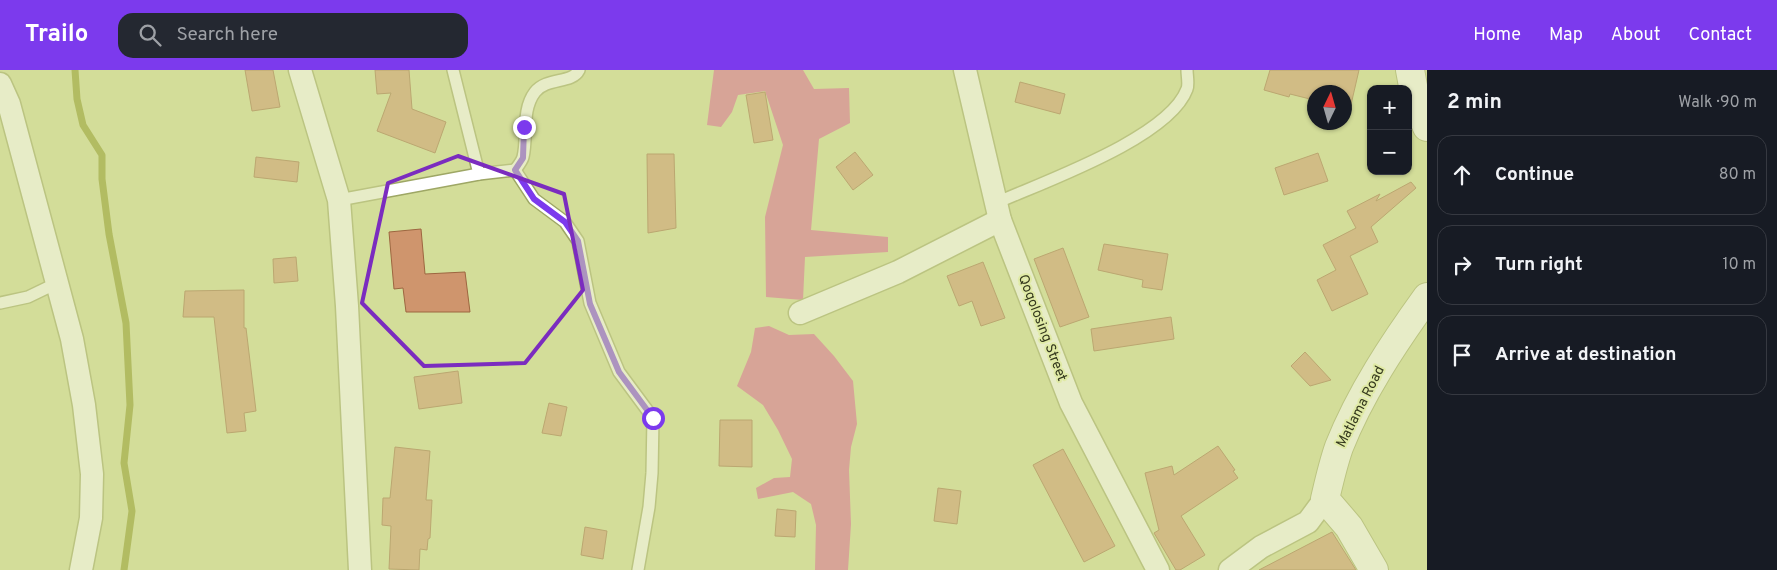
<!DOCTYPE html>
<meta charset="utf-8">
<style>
body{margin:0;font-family:Overpass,sans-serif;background:#242831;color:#f1f3f6}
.controls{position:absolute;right:15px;top:15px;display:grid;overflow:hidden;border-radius:10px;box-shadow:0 1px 4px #0004}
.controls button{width:45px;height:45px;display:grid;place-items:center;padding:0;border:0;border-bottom:1px solid #363941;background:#171b24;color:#f1f3f6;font:25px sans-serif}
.compass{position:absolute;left:1307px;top:15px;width:45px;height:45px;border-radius:50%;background:#171b24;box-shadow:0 1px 4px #0004;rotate:5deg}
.stop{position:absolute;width:15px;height:15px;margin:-11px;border:4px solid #7c3aed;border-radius:50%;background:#fff}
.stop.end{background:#7c3aed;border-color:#fff;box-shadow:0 1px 5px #0008}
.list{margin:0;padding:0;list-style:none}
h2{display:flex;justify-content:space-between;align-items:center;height:65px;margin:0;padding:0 20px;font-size:21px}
h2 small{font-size:16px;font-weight:400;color:#9ea1a6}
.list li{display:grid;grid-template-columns:32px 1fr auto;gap:15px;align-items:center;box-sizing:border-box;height:80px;margin:0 10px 10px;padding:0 10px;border:1px solid #363941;border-radius:15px}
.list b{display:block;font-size:19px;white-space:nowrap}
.list em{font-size:16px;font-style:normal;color:#9ea1a6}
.icon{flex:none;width:28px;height:28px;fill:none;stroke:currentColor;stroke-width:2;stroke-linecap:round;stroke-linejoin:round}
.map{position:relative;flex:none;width:1427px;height:500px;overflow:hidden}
header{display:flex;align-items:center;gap:30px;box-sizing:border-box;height:70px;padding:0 25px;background:#7c3aed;color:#fff}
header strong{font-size:24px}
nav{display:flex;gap:28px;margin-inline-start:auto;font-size:18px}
.search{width:350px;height:45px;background:#242831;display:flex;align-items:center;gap:12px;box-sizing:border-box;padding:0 18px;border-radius:15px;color:#9ea1a6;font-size:19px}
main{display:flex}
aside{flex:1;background:#171b24}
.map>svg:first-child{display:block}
.forest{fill:#db6096}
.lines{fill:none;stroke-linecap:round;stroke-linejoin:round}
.stream{stroke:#8a9520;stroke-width:7}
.building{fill:#cf956d;stroke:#9d6640}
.service-casing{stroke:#9ea765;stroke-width:14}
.minor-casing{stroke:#9ea765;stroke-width:25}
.tertiary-casing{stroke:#9ea765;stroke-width:30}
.service{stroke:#fff;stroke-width:11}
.minor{stroke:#fff;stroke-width:22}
.tertiary{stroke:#fff;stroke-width:28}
.route{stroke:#7c3aed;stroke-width:6}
.marked{fill:none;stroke:#7b2cbf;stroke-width:4;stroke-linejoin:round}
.labels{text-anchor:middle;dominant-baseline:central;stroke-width:4;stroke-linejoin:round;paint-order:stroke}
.street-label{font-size:14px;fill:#34381d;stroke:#e0eaa6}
</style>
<header>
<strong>Trailo</strong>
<div class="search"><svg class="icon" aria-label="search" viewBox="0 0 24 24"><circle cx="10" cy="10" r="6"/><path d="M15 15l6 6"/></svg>Search here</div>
<nav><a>Home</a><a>Map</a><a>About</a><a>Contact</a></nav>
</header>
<main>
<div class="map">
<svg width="1427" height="500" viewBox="0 0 1427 500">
<rect width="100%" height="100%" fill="#d3dd99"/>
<!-- forest -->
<g class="forest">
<polygon points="714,0 803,0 814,19 849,18 850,53 819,69 811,160 888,167 888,182 805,187 803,230 766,227 765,147 783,75 765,21 738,25 732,42 721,57 707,55"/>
<polygon points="769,256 789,265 814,264 834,286 853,311 857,354 851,377 849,400 851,454 848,500 815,500 816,455 811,434 793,422 758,429 756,418 774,408 790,407 792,389 778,360 763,335 737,316 751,282 755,258"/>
</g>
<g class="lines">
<!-- stream -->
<polyline class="stream" points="75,0 77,29 83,55 102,85 102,109 109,164 126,253 130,335 124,393 132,441 124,500"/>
</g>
<!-- building -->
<g class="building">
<polygon points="245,0 273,0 280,37 252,41"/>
<polygon points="375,0 409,0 412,39 446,52 435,83 377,61 391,23 377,24"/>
<polygon points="1270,0 1359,0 1350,39 1344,37 1344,22 1314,22 1314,30 1290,24 1289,27 1264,20"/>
<polygon points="1020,12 1065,24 1060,44 1015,32"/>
<polygon points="765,22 773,70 754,73 746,25"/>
<polygon points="855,82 873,105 853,120 836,97"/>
<polygon points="1318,83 1328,111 1284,125 1275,98"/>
<polygon points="647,84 674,84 676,158 648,163"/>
<polygon points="256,87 299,92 297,112 254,107"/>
<polygon points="1411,112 1416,118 1371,157 1378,172 1350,186 1368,224 1332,241 1317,210 1336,200 1323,175 1356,158 1347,141 1380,124 1376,131"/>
<polygon points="421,159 425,204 465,202 470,242 406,242 403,218 394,219 389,162"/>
<polygon points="1104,174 1168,184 1162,220 1142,217 1143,210 1098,200"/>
<polygon points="1063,178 1089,247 1060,257 1034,189"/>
<polygon points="296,187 298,211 274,213 273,189"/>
<polygon points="983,192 1005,248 981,256 972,231 959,236 947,206"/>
<polygon points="244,220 244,258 246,258 256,341 244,343 246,361 227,363 214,247 183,247 185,221"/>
<polygon points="1171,247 1174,269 1094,281 1091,259"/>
<polygon points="1305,282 1331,310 1310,316 1291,296"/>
<polygon points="458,301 462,333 419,339 414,307"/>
<polygon points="549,333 567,337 561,366 542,363"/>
<polygon points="720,350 752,350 752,397 719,396"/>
<polygon points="1218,376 1235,400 1233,401 1238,408 1181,446 1205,485 1180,500 1176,500 1154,463 1159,460 1145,403 1172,396 1174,405"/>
<polygon points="395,377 430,381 426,430 432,430 430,468 428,469 427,480 420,479 419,500 389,499 391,456 382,455 383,428 390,428"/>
<polygon points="1063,379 1115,476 1084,492 1033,395"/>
<polygon points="938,418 961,421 957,454 934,451"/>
<polygon points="777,439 796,441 795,467 775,466"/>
<polygon points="585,457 607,461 603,489 581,485"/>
<polygon points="1332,462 1356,500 1259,500"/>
</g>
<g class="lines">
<!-- service casing -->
<g class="service-casing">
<g id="service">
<polyline points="453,0 479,104"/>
<path d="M 515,100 C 518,96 522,91 523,87 C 528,67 521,40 535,22 C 547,7 572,14 579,0"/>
<polyline points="339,130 479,104 515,100 534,129 565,152 578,171 590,233 619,302 653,348 652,403 649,437 638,500"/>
<path d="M 996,133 C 1043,112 1169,68 1187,19 C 1189,14 1187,6 1187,0"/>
<polyline points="0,233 28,227 57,213"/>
</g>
</g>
<!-- minor casing -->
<g class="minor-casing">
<g id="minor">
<polyline points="300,0 339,130 347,236 360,500"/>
<polyline points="965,0 1000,150 1071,333 1158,500"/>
<polyline points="0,14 9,34 72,269 84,335 92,404 91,448 81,500"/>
<polyline points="800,243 898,202 1000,150"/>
<polyline points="1230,500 1261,477 1308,452 1325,429"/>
</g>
</g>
<!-- tertiary casing -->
<g class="tertiary-casing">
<g id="tertiary">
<polyline points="1410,0 1416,32 1427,57"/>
<path d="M 1374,500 L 1349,457 L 1325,429 C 1329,412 1333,394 1339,377 C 1360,324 1393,274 1427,227"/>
</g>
</g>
<!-- service -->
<use href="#service" class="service"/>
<!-- minor -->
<use href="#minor" class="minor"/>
<!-- tertiary -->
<use href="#tertiary" class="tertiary"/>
</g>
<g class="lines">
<!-- route -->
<polyline class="route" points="524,57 523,88 515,100 534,129 565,152 578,171 590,234 619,302 653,348"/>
</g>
<!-- marked area -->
<path d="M0 0H1427V500H0ZM 458,86 L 564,124 L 583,220 L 525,293 L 424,296 L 362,233 L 388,113 Z" fill="#d3dd99" fill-opacity=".55" fill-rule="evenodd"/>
<path class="marked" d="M 458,86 L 564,124 L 583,220 L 525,293 L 424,296 L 362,233 L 388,113 Z"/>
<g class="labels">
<!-- street labels -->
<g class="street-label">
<text transform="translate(1042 258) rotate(69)">Qoqolosing Street</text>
<text transform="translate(1361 337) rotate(-63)">Matlama Road</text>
</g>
</g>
</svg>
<div class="controls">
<button>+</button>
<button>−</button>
</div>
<svg class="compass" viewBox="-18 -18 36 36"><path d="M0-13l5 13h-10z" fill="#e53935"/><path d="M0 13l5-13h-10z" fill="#9ea1a6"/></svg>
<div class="stop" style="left:653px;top:348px"></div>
<div class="stop end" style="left:524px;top:57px"></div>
</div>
<aside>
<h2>2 min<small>Walk · 90 m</small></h2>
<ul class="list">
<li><svg class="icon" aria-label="ahead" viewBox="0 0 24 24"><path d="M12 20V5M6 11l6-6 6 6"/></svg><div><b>Continue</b></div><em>80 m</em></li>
<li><svg class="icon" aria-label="right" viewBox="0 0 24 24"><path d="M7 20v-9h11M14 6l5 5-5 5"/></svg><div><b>Turn right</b></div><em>10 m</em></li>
<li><svg class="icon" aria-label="arrive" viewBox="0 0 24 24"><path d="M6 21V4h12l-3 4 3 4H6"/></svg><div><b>Arrive at destination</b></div></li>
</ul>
</aside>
</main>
